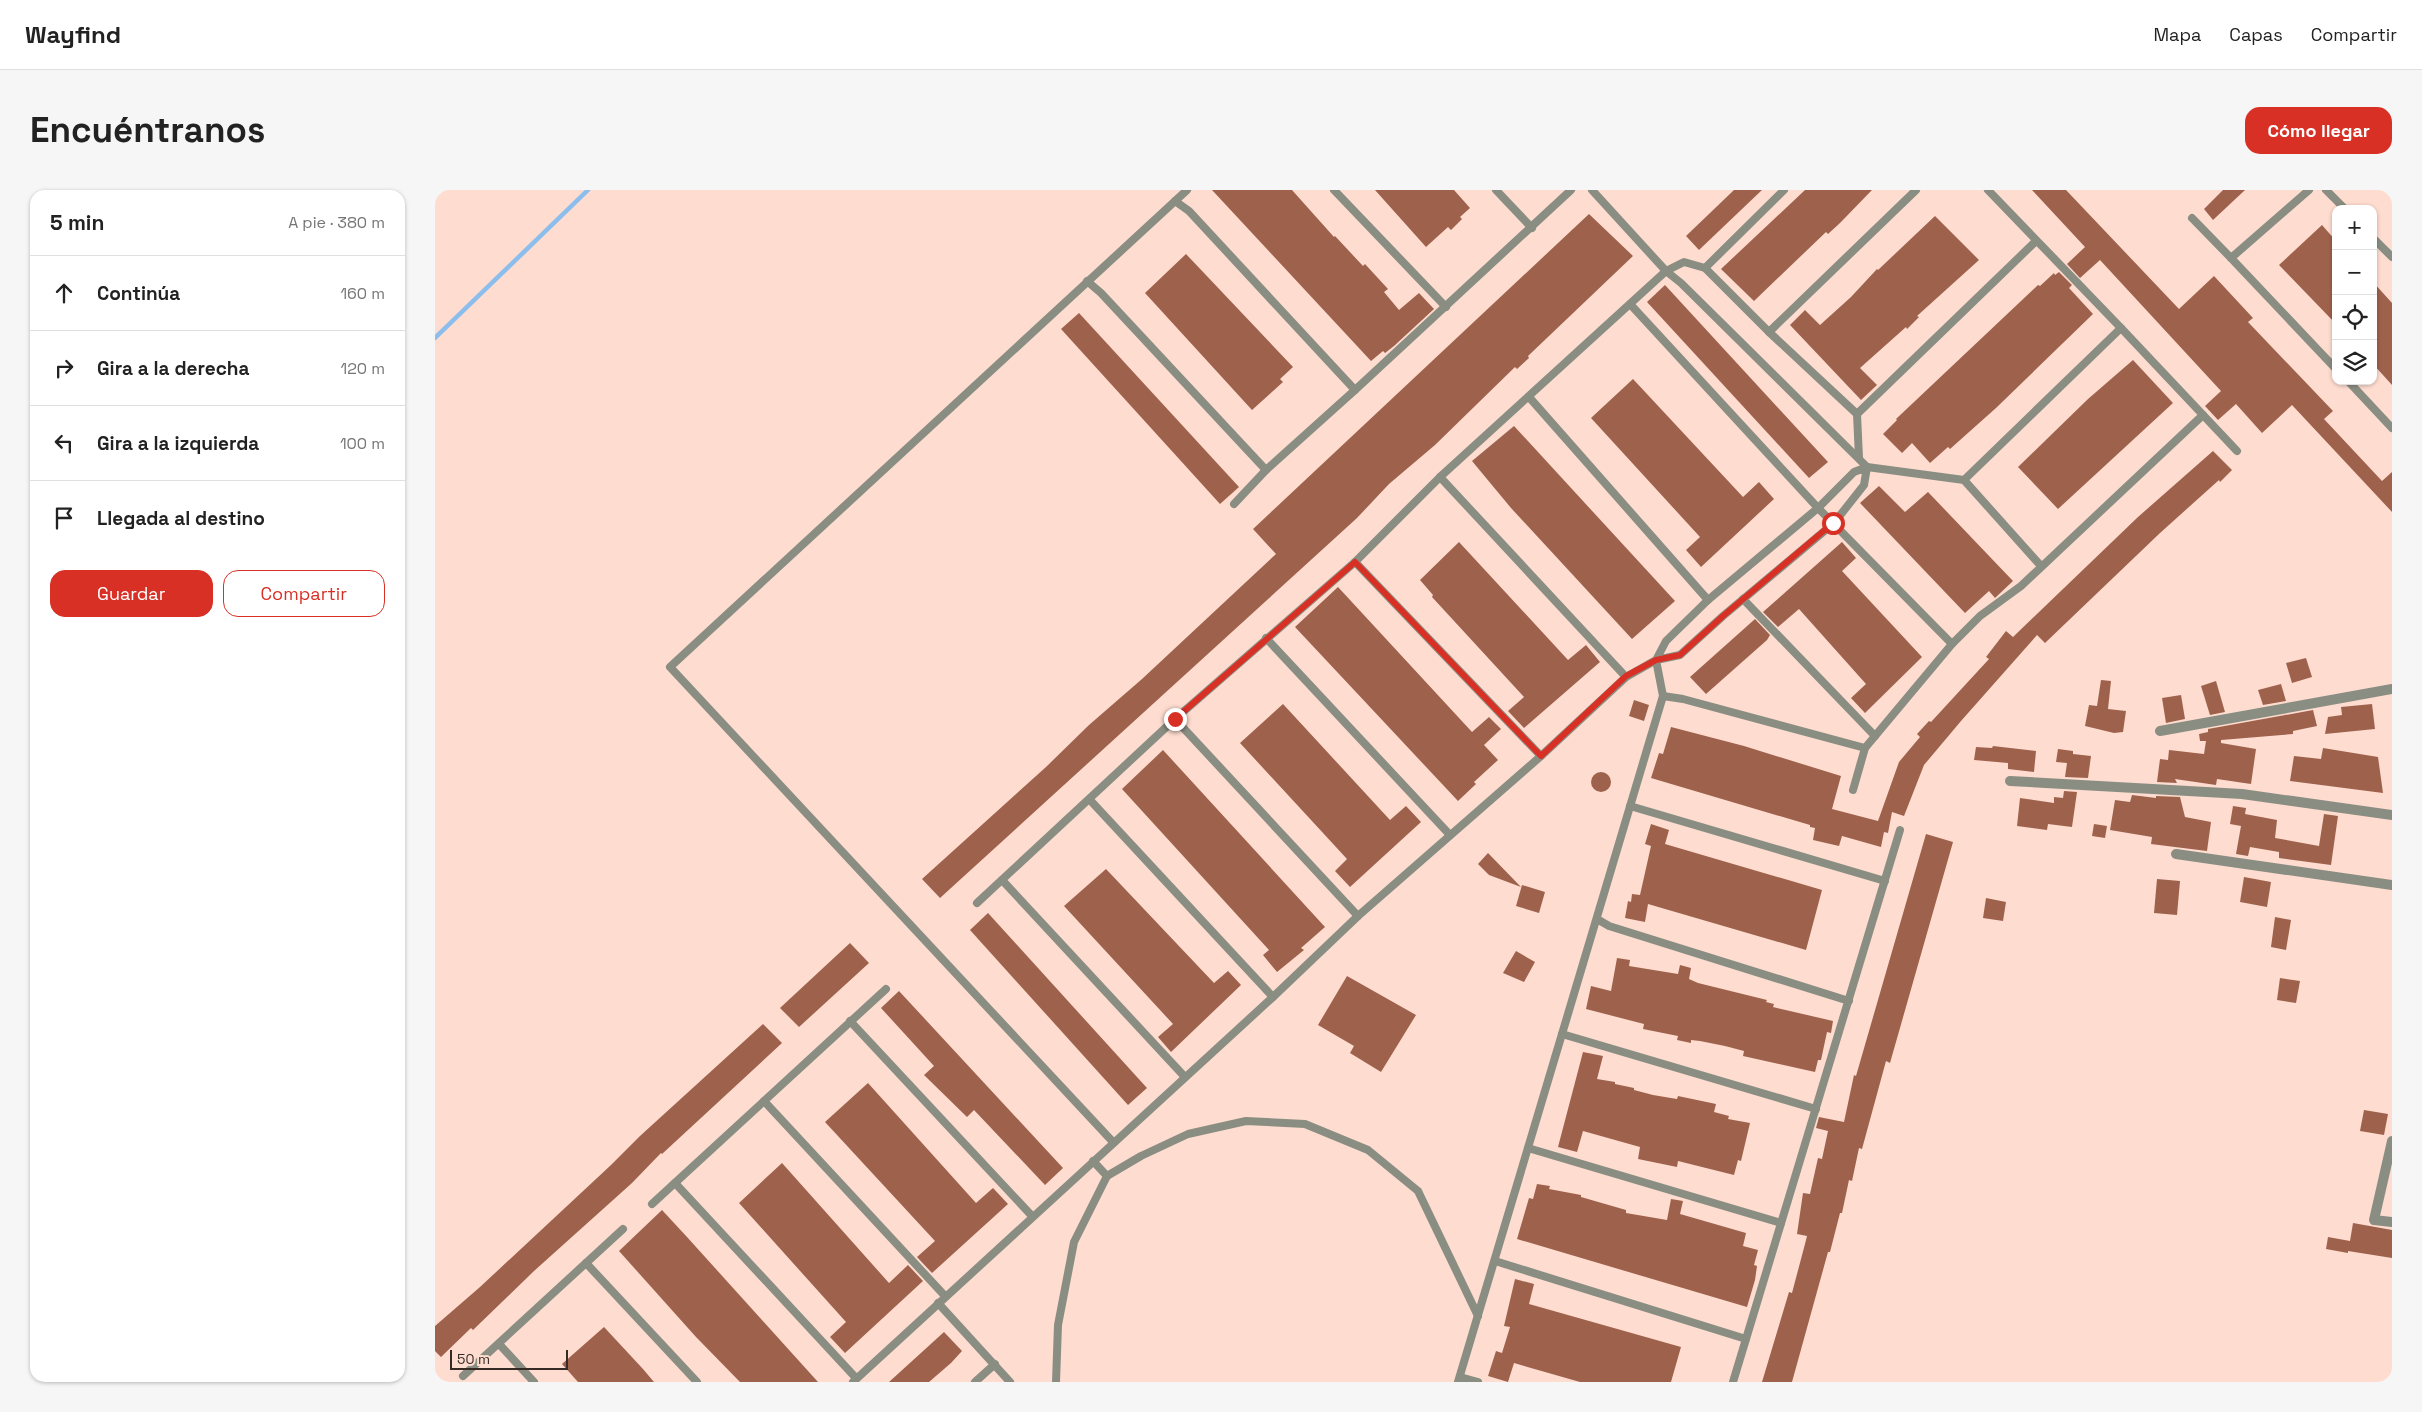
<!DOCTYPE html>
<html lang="es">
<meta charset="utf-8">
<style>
body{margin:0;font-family:"Space Grotesk",sans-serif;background:#f6f6f6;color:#222}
.controls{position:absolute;right:15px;top:15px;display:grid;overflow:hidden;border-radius:10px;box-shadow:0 1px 4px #0004}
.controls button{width:45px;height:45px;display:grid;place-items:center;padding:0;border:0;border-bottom:1px solid #e0e0e0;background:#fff;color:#222;font:25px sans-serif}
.scale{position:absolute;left:15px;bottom:12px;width:118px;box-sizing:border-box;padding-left:5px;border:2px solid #362a25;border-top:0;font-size:14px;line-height:18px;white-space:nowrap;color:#362a25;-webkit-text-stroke:4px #fedcd0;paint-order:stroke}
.stop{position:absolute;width:15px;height:15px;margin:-11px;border:4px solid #d93025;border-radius:50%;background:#fff}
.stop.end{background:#d93025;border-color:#fff;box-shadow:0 1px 5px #0008}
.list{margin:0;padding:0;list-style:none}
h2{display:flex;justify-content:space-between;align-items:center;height:65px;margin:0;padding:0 20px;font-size:21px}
h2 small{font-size:16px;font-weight:400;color:#767676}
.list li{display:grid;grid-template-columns:32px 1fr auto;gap:15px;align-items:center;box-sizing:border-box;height:75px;padding:0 20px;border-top:1px solid #e0e0e0}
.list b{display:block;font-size:19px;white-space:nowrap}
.list em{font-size:16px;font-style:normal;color:#767676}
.actions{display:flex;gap:10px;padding:15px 20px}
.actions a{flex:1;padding:11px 0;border:1px solid #d93025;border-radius:15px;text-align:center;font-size:18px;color:#d93025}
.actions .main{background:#d93025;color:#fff}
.icon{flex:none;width:28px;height:28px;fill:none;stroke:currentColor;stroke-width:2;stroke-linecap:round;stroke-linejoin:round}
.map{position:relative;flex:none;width:1957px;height:1192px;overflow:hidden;border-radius:15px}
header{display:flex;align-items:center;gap:30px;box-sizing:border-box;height:70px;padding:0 25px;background:#fff;border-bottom:1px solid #e0e0e0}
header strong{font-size:24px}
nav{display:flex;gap:28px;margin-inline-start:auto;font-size:18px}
.intro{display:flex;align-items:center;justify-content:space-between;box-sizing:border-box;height:120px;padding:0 30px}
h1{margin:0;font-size:35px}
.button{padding:12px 22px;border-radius:15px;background:#d93025;color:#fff;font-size:18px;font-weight:700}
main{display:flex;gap:30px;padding:0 30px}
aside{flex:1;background:#fff;border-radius:15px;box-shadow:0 1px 4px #0004}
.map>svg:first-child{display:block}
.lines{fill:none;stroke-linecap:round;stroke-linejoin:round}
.stream{stroke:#8cbeed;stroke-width:4.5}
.building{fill:#9e624c}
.service{stroke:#8a8e82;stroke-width:8}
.minor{stroke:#8a8e82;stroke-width:10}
.route{stroke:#d93025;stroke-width:6}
</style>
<header>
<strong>Wayfind</strong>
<nav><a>Mapa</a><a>Capas</a><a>Compartir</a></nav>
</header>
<div class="intro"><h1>Encuéntranos</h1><a class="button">Cómo llegar</a></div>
<main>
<aside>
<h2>5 min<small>A pie · 380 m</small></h2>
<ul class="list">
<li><svg class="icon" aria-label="ahead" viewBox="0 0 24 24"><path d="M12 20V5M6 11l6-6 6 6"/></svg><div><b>Continúa</b></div><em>160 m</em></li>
<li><svg class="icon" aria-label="right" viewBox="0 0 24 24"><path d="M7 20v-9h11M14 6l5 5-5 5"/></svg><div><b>Gira a la derecha</b></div><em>120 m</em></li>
<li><svg class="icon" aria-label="left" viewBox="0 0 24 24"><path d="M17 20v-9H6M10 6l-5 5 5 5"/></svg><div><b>Gira a la izquierda</b></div><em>100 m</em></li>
<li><svg class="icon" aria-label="arrive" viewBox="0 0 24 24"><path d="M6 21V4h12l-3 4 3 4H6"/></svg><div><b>Llegada al destino</b></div></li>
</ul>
<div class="actions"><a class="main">Guardar</a><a>Compartir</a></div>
</aside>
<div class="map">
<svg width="1957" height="1192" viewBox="0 0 1957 1192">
<rect width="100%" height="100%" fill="#fedcd0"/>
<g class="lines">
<!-- stream -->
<polyline class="stream" points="0,148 153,0"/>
</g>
<!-- building -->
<g class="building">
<polygon points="777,0 857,0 899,47 900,46 928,76 930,74 953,99 949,102 964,120 984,103 999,119 959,156 950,163 948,161 936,171"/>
<polygon points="940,0 1019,0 1035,18 1025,27 1027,29 1016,40 1013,37 991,57"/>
<polygon points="1299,0 1327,0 1264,60 1251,46"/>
<polygon points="1370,0 1437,0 1405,33 1393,44 1391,42 1319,111 1286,79"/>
<polygon points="1597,0 1631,0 1744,119 1779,86 1818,128 1813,132 1898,221 1889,229 1947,291 1957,282 1957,322 1857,215 1827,243 1801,214 1783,230 1770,216 1786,201 1665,70 1645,88 1632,74 1650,57"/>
<polygon points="1788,0 1810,0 1778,30 1769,19"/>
<polygon points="1154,24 1198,66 1093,166 1094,168 1082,179 1080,177 1000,255 954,294 922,328 505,708 487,689 611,577 654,535 707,489 841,364 818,339"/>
<polygon points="1500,26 1544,70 1482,126 1484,127 1472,139 1471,137 1425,178 1442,195 1426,210 1355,135 1370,120 1385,135 1416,107 1442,79 1443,80"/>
<polygon points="1887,35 1901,51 1901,134 1844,75"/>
<polygon points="751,64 858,177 845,189 848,192 817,220 710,103"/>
<polygon points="1624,82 1637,95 1634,98 1658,124 1561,218 1515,259 1513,257 1495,273 1477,253 1467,263 1448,244 1462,230 1461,229 1603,95 1605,96 1619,83 1620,85"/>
<polygon points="1938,92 1957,113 1957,195 1938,174"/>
<polygon points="1230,95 1393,272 1374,288 1212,112"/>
<polygon points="644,123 804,297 785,314 626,139"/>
<polygon points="1698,170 1738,213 1623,319 1583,277 1653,209"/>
<polygon points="1198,189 1308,307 1324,292 1339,309 1266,377 1251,360 1265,347 1156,228"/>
<polygon points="1079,236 1240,411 1197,449 1076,318 1037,271"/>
<polygon points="1778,261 1797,280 1785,292 1784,290 1725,343 1610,453 1602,445 1526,531 1489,575 1469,626 1457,622 1453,643 1449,642 1446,657 1407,646 1404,656 1378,650 1380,638 1375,637 1375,635 1216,588 1224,563 1228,564 1236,537 1309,556 1406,586 1397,619 1443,631 1464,572 1485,547 1482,544 1494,531 1496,532 1554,469 1551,467 1571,441 1578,447 1703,327"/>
<polygon points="1444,296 1470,322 1493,302 1578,391 1560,408 1554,401 1530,423 1425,313"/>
<polygon points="1024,352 1133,470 1151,455 1165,472 1089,538 1073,521 1089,507 997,407 998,405 985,390"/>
<polygon points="1407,352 1421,368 1407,381 1487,467 1430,523 1416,508 1431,494 1364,419 1343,437 1328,422"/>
<polygon points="903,397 1037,542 1054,527 1066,539 1049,555 1063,570 1039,592 1041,594 1023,611 860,437"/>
<polygon points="1320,429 1335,445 1332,450 1271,504 1255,487"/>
<polygon points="1871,468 1877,487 1857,493 1851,473"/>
<polygon points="1666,490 1676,491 1673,519 1691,521 1688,542 1679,543 1650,536 1654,515 1662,516"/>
<polygon points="1781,491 1790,522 1775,525 1766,496"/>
<polygon points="1846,494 1851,511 1828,515 1823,500"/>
<polygon points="1746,505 1750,529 1731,533 1727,508"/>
<polygon points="1199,510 1214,515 1209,531 1194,526"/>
<polygon points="848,514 955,630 971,616 986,632 915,697 900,681 912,669 805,553"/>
<polygon points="1937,514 1940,539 1890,544 1893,527 1907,525 1906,517"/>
<polygon points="1878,520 1882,536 1858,541 1858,544 1786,550 1786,553 1821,559 1816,594 1782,589 1781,595 1740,589 1742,593 1722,592 1725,569 1733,570 1734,560 1769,564 1771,551 1765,551 1764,544 1773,542 1773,539"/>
<polygon points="1558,556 1601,561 1599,582 1573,579 1573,573 1539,570 1541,557 1557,558"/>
<polygon points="1888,558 1943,567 1948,603 1855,591 1859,566 1886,569"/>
<polygon points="1623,559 1638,561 1638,564 1656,566 1653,588 1630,587 1632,573 1621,572"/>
<polygon points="728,560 890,737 866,758 869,760 842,782 828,765 834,760 687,599"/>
<circle cx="1166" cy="592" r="10"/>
<polygon points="1629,601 1642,602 1637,637 1613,634 1612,640 1582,636 1585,608 1619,613 1619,607 1628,608"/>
<polygon points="1697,605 1721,608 1721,606 1745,607 1750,627 1776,632 1772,661 1716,654 1717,647 1675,640 1680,610 1695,612"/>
<polygon points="1798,616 1811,618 1810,624 1842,630 1840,648 1884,656 1889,624 1903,626 1896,675 1844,668 1844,662 1815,657 1813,666 1801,664 1806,636 1795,634"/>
<polygon points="1216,634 1234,640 1230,654 1387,700 1371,760 1213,714 1210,732 1190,728 1193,711 1196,712 1197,704 1205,705 1216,656 1210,654"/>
<polygon points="1659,634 1672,636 1670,648 1657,646"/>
<polygon points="1491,644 1518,652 1455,873 1451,871 1427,959 1424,958 1417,991 1414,990 1407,1023 1405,1023 1395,1062 1393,1062 1357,1192 1327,1192 1354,1102 1357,1103 1370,1054 1372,1046 1362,1044 1368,1003 1375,1004 1383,968 1387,969 1393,941 1381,938 1384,927 1409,932 1419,885 1421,886"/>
<polygon points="1053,663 1086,697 1054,685 1043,674"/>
<polygon points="671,679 779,793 793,781 806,795 736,862 723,847 738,834 629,716"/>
<polygon points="1809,687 1836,692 1832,717 1805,712"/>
<polygon points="1722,689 1745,691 1742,725 1719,723"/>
<polygon points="1087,695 1110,702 1104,723 1081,716"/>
<polygon points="1551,708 1571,712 1568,731 1548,728"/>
<polygon points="553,723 712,898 693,915 535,740"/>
<polygon points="1840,727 1856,730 1851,760 1836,757"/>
<polygon points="415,753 434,773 364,837 345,818"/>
<polygon points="1081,761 1100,772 1089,792 1068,783"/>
<polygon points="1182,768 1195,770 1194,776 1243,784 1245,775 1256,778 1254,789 1263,793 1332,810 1331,812 1339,814 1338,817 1398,831 1396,843 1392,842 1386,870 1383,870 1380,882 1308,866 1309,861 1290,856 1265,851 1256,850 1256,853 1242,850 1243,846 1208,839 1209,834 1151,819 1156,796 1176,801"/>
<polygon points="912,786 981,825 946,882 915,863 919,856 883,835"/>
<polygon points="1845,788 1865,791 1861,813 1842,810"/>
<polygon points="464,801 628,978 610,995 539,920 532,927 489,885 499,876 446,818"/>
<polygon points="328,834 347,853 227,964 226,963 197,993 99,1081 38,1140 36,1138 6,1167 0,1161 0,1136 45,1097 176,975 205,946"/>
<polygon points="1148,862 1168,866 1162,889 1180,892 1180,894 1199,898 1199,900 1218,905 1242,909 1243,906 1281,914 1279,922 1294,926 1293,929 1315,933 1306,971 1303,970 1299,985 1243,971 1242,977 1203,969 1205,957 1148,941 1142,962 1123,957"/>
<polygon points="433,893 541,1013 558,998 573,1014 497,1083 482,1067 500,1051 390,932"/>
<polygon points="1929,920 1953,924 1949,945 1925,941"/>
<polygon points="347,973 454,1093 473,1075 488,1091 410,1163 395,1147 411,1132 304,1013"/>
<polygon points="1102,994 1115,996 1114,999 1146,1005 1146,1007 1191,1020 1191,1023 1232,1030 1236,1009 1248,1011 1245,1024 1311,1043 1308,1056 1323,1060 1319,1075 1322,1076 1320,1090 1312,1117 1082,1049 1094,1008 1098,1009"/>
<polygon points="227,1020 252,1047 383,1192 305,1192 261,1147 184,1061"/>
<polygon points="1918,1033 1957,1040 1957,1068 1913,1061 1913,1063 1891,1059 1893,1047 1915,1051"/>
<polygon points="1080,1089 1099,1094 1094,1114 1246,1157 1236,1192 1145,1192 1079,1173 1073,1192 1053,1186 1061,1161 1067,1163 1075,1137 1069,1136"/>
<polygon points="169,1137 208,1179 219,1192 143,1192 127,1174"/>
<polygon points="509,1142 527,1161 516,1173 494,1192 454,1192"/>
</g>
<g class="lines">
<!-- service -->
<g class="service">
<polyline points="899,0 1011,117"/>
<polyline points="1061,0 1097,38"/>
<polyline points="1157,0 1231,81 1246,93 1432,277 1529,290 1606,376"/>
<polyline points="1553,0 1686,138"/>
<polyline points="1874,0 1796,68 1901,179"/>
<polyline points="1891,0 1910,19"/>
<polyline points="740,11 754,21 920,200"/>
<polyline points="1757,28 1796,68"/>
<polyline points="1938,48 1957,67"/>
<polyline points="1270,78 1349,0"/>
<polyline points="652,91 666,103 831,280"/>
<polyline points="1195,114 1383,318 1517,454"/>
<polyline points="1334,142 1481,0"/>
<polyline points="1913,191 1957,238"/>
<polyline points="1094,207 1273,410"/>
<polyline points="1422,224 1601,51"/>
<polyline points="1005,287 1191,487"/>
<polyline points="1529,290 1686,138 1802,261"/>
<polyline points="799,314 831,280 920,200 1136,0"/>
<polyline points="920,372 1106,566"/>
<polyline points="1308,409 1440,546"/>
<polyline points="831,448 1015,645"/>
<polyline points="1228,506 1248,509 1430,558"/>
<polyline points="740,529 923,726"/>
<polyline points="1418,600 1430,558 1517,454 1545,426 1586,396 1768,225"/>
<polyline points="655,610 838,807"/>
<polyline points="1195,616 1450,691"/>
<polyline points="567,690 749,886"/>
<polyline points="542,713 740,529 920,372 1005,287 1231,81 1249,72 1270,78 1334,142 1422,224 1424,268"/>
<polyline points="1162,729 1174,736 1414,811"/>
<polyline points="415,831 597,1026"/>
<polyline points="1127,844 1381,919"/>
<polyline points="329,911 510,1106"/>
<polyline points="678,952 235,477 752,0"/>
<polyline points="1093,958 1346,1033"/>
<polyline points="658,971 672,986 706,966 753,944 811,931 870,934 933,960 983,1001 1043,1126"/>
<polyline points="240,993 421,1188"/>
<polyline points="217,1014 451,799"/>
<polyline points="1060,1071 1311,1149"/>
<polyline points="151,1073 262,1192"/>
<polyline points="503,1113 575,1192"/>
<polyline points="64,1154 99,1192"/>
<polyline points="28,1186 188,1039"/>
<polyline points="1025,1187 1043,1192"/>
<polyline points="418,1192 838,807 923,726 1106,566 1191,487 1221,470 1245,465 1288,426 1399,333 1429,295 1432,277 1419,282 1383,318 1273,410 1231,451 1221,470 1228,506 1023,1192"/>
<polyline points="540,1192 560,1174"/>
<polyline points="621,1192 623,1135 639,1052 672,986"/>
<polyline points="1298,1192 1465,640"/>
</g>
<!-- minor -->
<g class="minor">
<polyline points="1725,541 1957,499"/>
<polyline points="1575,591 1807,604 1957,625"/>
<polyline points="1741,664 1957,695"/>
<polyline points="1957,951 1939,1030 1957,1032"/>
</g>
</g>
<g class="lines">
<!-- route -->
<polyline class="route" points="740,529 920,372 1106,566 1191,486 1221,470 1245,465 1288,426 1398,333"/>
</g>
</svg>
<div class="controls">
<button>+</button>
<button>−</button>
<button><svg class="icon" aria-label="locate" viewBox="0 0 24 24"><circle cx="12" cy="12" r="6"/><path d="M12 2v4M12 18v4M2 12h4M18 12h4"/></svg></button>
<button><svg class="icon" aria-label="layers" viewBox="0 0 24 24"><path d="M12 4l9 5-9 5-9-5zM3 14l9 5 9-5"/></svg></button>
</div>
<div class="scale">50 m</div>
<div class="stop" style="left:1398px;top:333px"></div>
<div class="stop end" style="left:740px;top:529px"></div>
</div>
</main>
